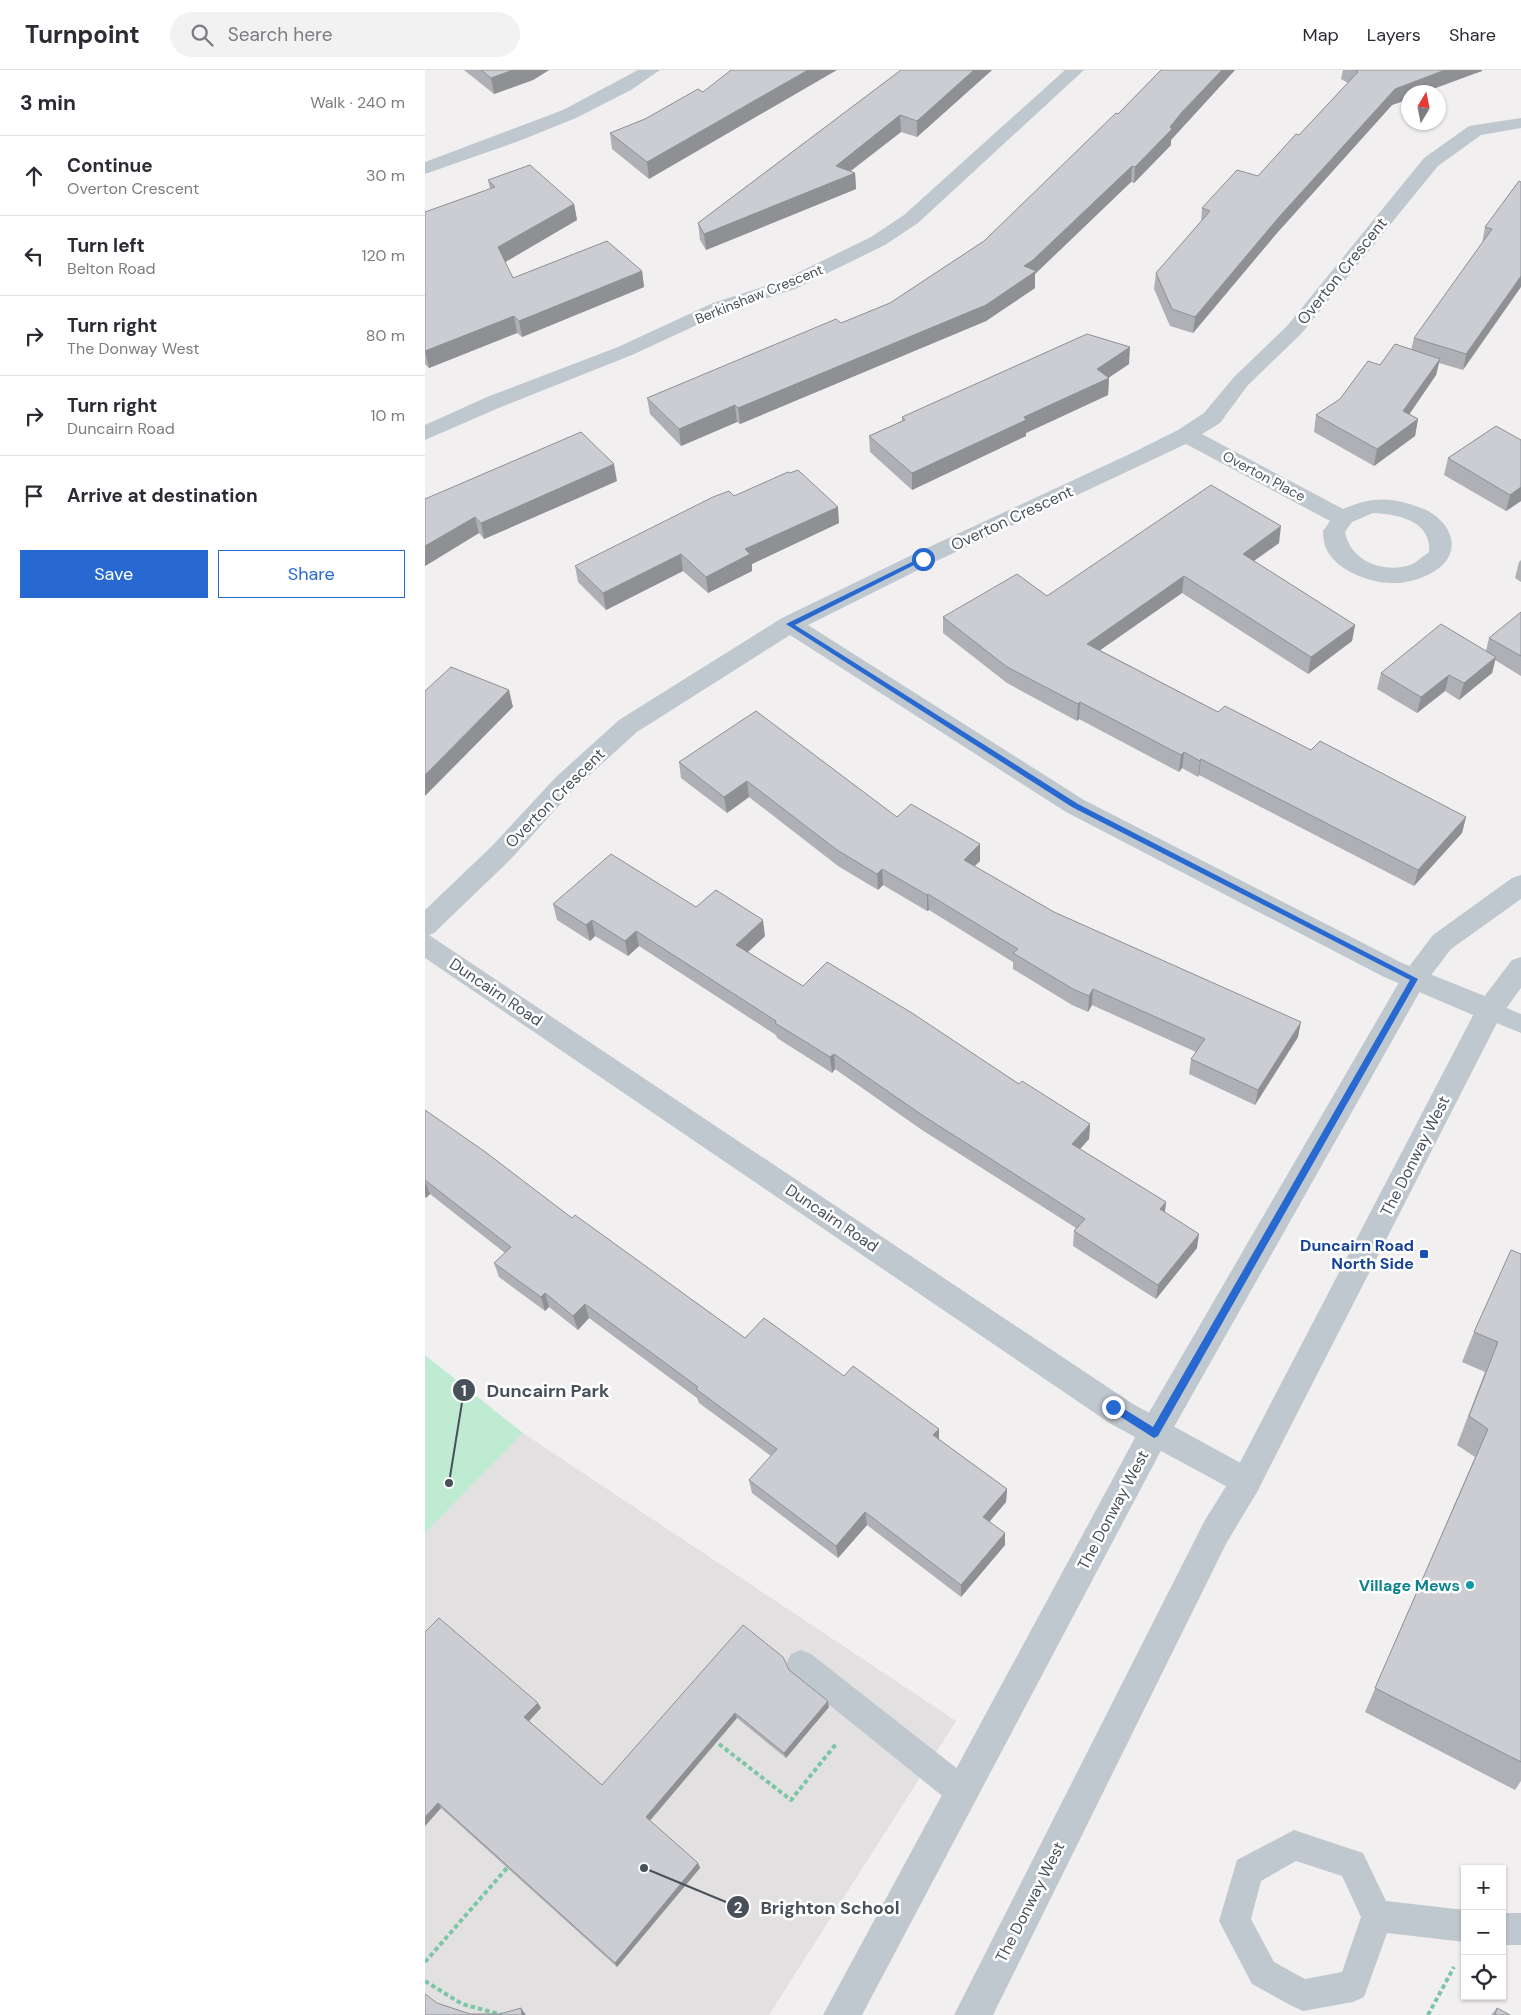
<!DOCTYPE html>
<meta charset="utf-8">
<style>
body{margin:0;font-family:"DM Sans",sans-serif;background:#f2f2f3;color:#2b2b33}
.controls{position:absolute;right:15px;bottom:15px;display:grid;overflow:hidden;border-radius:0px;box-shadow:0 1px 4px #0004}
.controls button{width:45px;height:45px;display:grid;place-items:center;padding:0;border:0;border-bottom:1px solid #e1e1e2;background:#fff;color:#2b2b33;font:25px sans-serif}
.compass{position:absolute;left:976px;top:15px;width:45px;height:45px;border-radius:50%;background:#fff;box-shadow:0 1px 4px #0004;rotate:10deg}
.stop{position:absolute;width:15px;height:15px;margin:-11px;border:4px solid #2869d1;border-radius:50%;background:#fff}
.stop.end{background:#2869d1;border-color:#fff;box-shadow:0 1px 5px #0008}
.list{margin:0;padding:0;list-style:none}
h2{display:flex;justify-content:space-between;align-items:center;height:65px;margin:0;padding:0 20px;font-size:21px}
h2 small{font-size:16px;font-weight:400;color:#7c7c81}
.list li{display:grid;grid-template-columns:32px 1fr auto;gap:15px;align-items:center;box-sizing:border-box;height:80px;padding:0 20px;border-top:1px solid #e1e1e2}
.list b{display:block;font-size:19px;white-space:nowrap}
.list p{margin:0;font-size:16px;white-space:nowrap;color:#7c7c81}
.list em{font-size:16px;font-style:normal;color:#7c7c81}
.actions{display:flex;gap:10px;padding:15px 20px}
.actions a{flex:1;padding:11px 0;border:1px solid #2869d1;border-radius:0px;text-align:center;font-size:18px;color:#2869d1}
.actions .main{background:#2869d1;color:#fff}
.icon{flex:none;width:28px;height:28px;fill:none;stroke:currentColor;stroke-width:2;stroke-linecap:round;stroke-linejoin:round}
.map{position:relative;flex:none;width:1096px;height:1945px;overflow:hidden}
header{display:flex;align-items:center;gap:30px;box-sizing:border-box;height:70px;padding:0 25px;background:#fff;border-bottom:1px solid #e1e1e2}
header strong{font-size:24px}
nav{display:flex;gap:28px;margin-inline-start:auto;font-size:18px}
.search{width:350px;height:45px;background:#f2f2f3;display:flex;align-items:center;gap:12px;box-sizing:border-box;padding:0 18px;border-radius:28px;color:#7c7c81;font-size:19px}
main{display:flex}
aside{flex:1;background:#fff}
.map>svg:first-child{display:block}
.education{fill:#e2e0e0}
.green{fill:#c0ebd3}
.lines{fill:none;stroke-linecap:round;stroke-linejoin:round}
.path{stroke:#7bc6a5;stroke-width:4;stroke-dasharray:4.5 3;stroke-linecap:butt}
.service{fill:#c0c8cf;fill-rule:evenodd}
.minor{fill:#c0c8cf;fill-rule:evenodd}
.tertiary{fill:#c0c8cf;fill-rule:evenodd}
.wall{fill:#afb0b5}
.shaded-wall{fill:#8f9094}
.building{fill:#cccdd3;stroke:#8f9094}
.route{fill:#2869d1}
.transit-dot{fill:#1a4fb4;stroke:#fff;stroke-width:2}
.culture-dot{fill:#0f9aa8;stroke:#fff;stroke-width:2}
.labels{text-anchor:middle;dominant-baseline:central;stroke-width:5;stroke-linejoin:round;paint-order:stroke}
.far-street-label{font-size:14px;fill:#48515a;stroke:#fff}
.street-label{font-size:16px;fill:#48515a;stroke:#fff}
.transit-label{font-size:16px;font-weight:bold;fill:#164399;stroke:#fff;text-anchor:end}
.culture-label{font-size:16px;font-weight:bold;fill:#0d838f;stroke:#fff;text-anchor:end}
.leader{fill:none;stroke:#48515a;stroke-width:2}
.callout-dot{fill:#48515a;stroke:#fff;stroke-width:2}
.mark-label{font-size:15px;text-anchor:middle;font-weight:bold;fill:#fff}
.callout-label{font-size:18px;text-anchor:middle;font-weight:bold;fill:#48515a;stroke:#fff;stroke-width:5;stroke-linejoin:round;paint-order:stroke}
</style>
<header>
<strong>Turnpoint</strong>
<div class="search"><svg class="icon" aria-label="search" viewBox="0 0 24 24"><circle cx="10" cy="10" r="6"/><path d="M15 15l6 6"/></svg>Search here</div>
<nav><a>Map</a><a>Layers</a><a>Share</a></nav>
</header>
<main>
<aside>
<h2>3 min<small>Walk · 240 m</small></h2>
<ul class="list">
<li><svg class="icon" aria-label="ahead" viewBox="0 0 24 24"><path d="M12 20V5M6 11l6-6 6 6"/></svg><div><b>Continue</b><p>Overton Crescent</p></div><em>30 m</em></li>
<li><svg class="icon" aria-label="left" viewBox="0 0 24 24"><path d="M17 20v-9H6M10 6l-5 5 5 5"/></svg><div><b>Turn left</b><p>Belton Road</p></div><em>120 m</em></li>
<li><svg class="icon" aria-label="right" viewBox="0 0 24 24"><path d="M7 20v-9h11M14 6l5 5-5 5"/></svg><div><b>Turn right</b><p>The Donway West</p></div><em>80 m</em></li>
<li><svg class="icon" aria-label="right" viewBox="0 0 24 24"><path d="M7 20v-9h11M14 6l5 5-5 5"/></svg><div><b>Turn right</b><p>Duncairn Road</p></div><em>10 m</em></li>
<li><svg class="icon" aria-label="arrive" viewBox="0 0 24 24"><path d="M6 21V4h12l-3 4 3 4H6"/></svg><div><b>Arrive at destination</b></div></li>
</ul>
<div class="actions"><a class="main">Save</a><a>Share</a></div>
</aside>
<div class="map">
<svg width="1096" height="1945" viewBox="0 0 1096 1945">
<rect width="100%" height="100%" fill="#f1efef"/>
<!-- education -->
<polygon class="education" points="98,1363 531,1651 344,1945 0,1945 0,1463"/>
<!-- green -->
<polygon class="green" points="0,1285 98,1363 0,1463"/>
<g class="lines">
<!-- path -->
<g class="path">
<polyline points="294,1674 366,1730 411,1674"/>
<polyline points="0,1892 82,1798"/>
<polyline points="0,1911 37,1934 78,1945"/>
<polyline points="1003,1945 1029,1897"/>
</g>
<!-- service -->
<g class="service">
<polygon points="1065,931 1096,944 1096,963 1057,947 1053,940 1057,933"/>
<polygon points="376,1580 386,1584 548,1711 552,1722 548,1733 537,1737 526,1733 366,1604 361,1594 366,1584"/>
<path d="M 869,1760 L 938,1783 L 961,1831 L 1040,1840 L 1040,1872 L 962,1863 L 939,1927 L 928,1932 L 878,1941 L 867,1936 L 827,1914 L 794,1851 L 812,1790 ZM 871,1791 L 917,1806 L 936,1847 L 917,1902 L 880,1909 L 849,1892 L 826,1849 L 836,1811 Z"/>
<rect x="1077" y="1843" width="19" height="32"/>
</g>
<!-- minor -->
<g class="minor">
<polygon points="213,0 235,0 206,20 151,48 94,71 0,104 0,92 138,40"/>
<polygon points="640,0 659,0 493,153 460,175 370,219 302,241 207,285 76,337 0,370 0,355 62,327 193,277 288,233 356,211 446,167 479,145"/>
<path d="M 1096,48 L 1096,58 L 1056,65 L 1013,96 L 876,264 L 823,315 L 795,353 L 777,364 L 918,439 C 950,426 966,427 999,439 C 1010,444 1021,453 1025,465 C 1036,496 993,514 967,513 C 944,513 909,500 900,476 C 899,472 898,466 898,461 L 905,451 L 761,374 L 505,494 L 383,555 L 659,730 L 977,893 L 1075,932 L 1079,940 L 1075,948 L 1065,951 L 1055,948 L 959,907 L 641,742 L 365,565 L 212,662 L 149,719 L 85,790 L 9,863 L 4,865 L 708,1334 L 832,1402 L 837,1412 L 832,1422 L 821,1427 L 686,1354 L 0,888 L 0,840 L 67,776 L 131,707 L 194,650 L 357,548 L 489,484 L 709,382 L 753,360 L 779,343 L 809,307 L 862,256 L 999,88 L 1044,56 ZM 948,443 C 973,444 1007,451 1004,482 C 998,486 991,493 985,495 C 957,504 925,490 920,462 L 927,452 Z"/>
</g>
<!-- tertiary -->
<g class="tertiary">
<polygon points="1096,805 1096,829 1026,879 998,916 740,1373 437,1945 398,1945 718,1353 980,902 1008,865 1087,808"/>
<polygon points="1096,887 1096,918 1075,947 832,1422 802,1472 568,1945 529,1945 780,1450 810,1402 1055,932 1087,890"/>
</g>
</g>
<!-- wall -->
<g class="wall">
<polygon points="39,0 124,0 108,10 69,24"/>
<polygon points="476,0 567,0 492,67 476,62 426,101 430,103 431,119 281,180 275,170 273,153"/>
<polygon points="736,0 810,0 756,59 746,70 746,75 709,113 706,112 610,204 610,218 561,251 315,354 312,352 256,376 225,344 222,328 416,253 465,233 559,171 693,44"/>
<polygon points="918,0 1057,0 1057,1 984,22 984,29 967,35 852,163 768,263 745,256 729,219 731,203 776,152 777,138 833,106 874,65 923,13 916,9"/>
<polygon points="278,22 224,109 187,79 185,63 220,49"/>
<polygon points="63,110 149,134 152,150 80,192 88,208 217,201 219,217 97,267 92,263 4,298 0,294 0,142 65,119"/>
<polygon points="1094,111 1038,300 1014,293 1011,305 984,344 993,349 990,366 949,396 889,362 891,345 915,329 955,295 986,280 989,268 1057,174 1060,157"/>
<polygon points="704,294 684,307 683,325 601,363 601,366 487,420 445,382 444,366 477,351 477,347"/>
<polygon points="1096,370 1096,431 1081,441 1019,405 1023,388"/>
<polygon points="192,411 59,469 54,463 0,496 0,429"/>
<polygon points="309,426 414,453 327,494 327,501 283,523 258,501 181,540 153,512 150,496"/>
<polygon points="854,473 829,491 930,555 927,571 883,604 757,523 675,580 793,642 886,680 1041,747 1037,763 989,816 774,705 773,707 757,698 754,702 654,649 652,651 582,613 518,563 518,547 622,526"/>
<polygon points="1096,490 1096,512 1090,508 1094,492"/>
<polygon points="1096,542 1096,606 1070,590 1067,603 1034,630 1020,621 992,643 952,619 956,603 1061,581 1064,568"/>
<polygon points="254,692 472,747 555,774 555,791 549,796 629,842 873,967 830,1035 764,1004 766,989 771,982 667,935 663,942 647,935 588,899 588,892 504,840 502,841 458,815 453,820 413,796 324,727 302,743 256,708"/>
<polygon points="128,834 271,837 340,866 323,882 378,916 594,1014 665,1054 664,1069 655,1079 741,1132 740,1142 772,1178 731,1229 648,1176 649,1161 651,1158 497,1060 410,999 407,1003 352,968 351,965 214,876 203,886 170,866 165,871 132,850"/>
<polygon points="0,1040 147,1148 320,1268 419,1306 514,1359 514,1370 582,1419 581,1432 565,1451 580,1475 536,1527 442,1455 413,1488 327,1423 324,1410 346,1386 274,1333 272,1328 164,1248 153,1260 124,1237 120,1241 74,1207 69,1193 80,1183 5,1124 1,1128 0,1127"/>
<polygon points="1096,1184 1096,1711 1090,1720 940,1642 1050,1387 1032,1375 1060,1302 1037,1292 1049,1262"/>
<polygon points="0,1562 116,1638 104,1651 177,1715 364,1600 404,1637 361,1688 312,1648 224,1751 273,1793 275,1798 192,1897 16,1738 0,1756"/>
<polygon points="1072,1938 1085,1945 1066,1945"/>
</g>
<!-- shaded-wall -->
<g class="shaded-wall">
<polygon points="88,0 124,0 108,10 69,24 66,8"/>
<polygon points="383,0 412,0 224,109 222,92"/>
<polygon points="549,0 567,0 492,67 492,51"/>
<polygon points="797,0 810,0 756,59 746,70 746,75 709,113 710,97 757,42"/>
<polygon points="1020,0 1057,0 1057,1 1000,22 984,22 984,29 967,35 852,163 768,263 770,247 854,147 970,19"/>
<polygon points="475,45 476,62 416,108 430,103 431,119 281,180 279,164 411,96"/>
<polygon points="707,96 706,112 610,204 610,218 561,251 315,354 313,338 599,196"/>
<polygon points="149,134 152,150 77,194 73,177"/>
<polygon points="217,201 219,217 97,267 94,251"/>
<polygon points="1096,206 1096,217 1038,300 1041,284"/>
<polygon points="89,246 92,263 4,298 0,281"/>
<polygon points="705,277 704,294 679,311 684,308 683,325 601,363 601,366 487,420 487,403 599,347"/>
<polygon points="1015,289 1011,305 975,358 978,341"/>
<polygon points="310,335 312,352 256,376 254,359"/>
<polygon points="993,349 990,366 949,396 952,379"/>
<polygon points="189,394 192,411 59,469 56,453"/>
<polygon points="1096,417 1096,431 1081,441 1085,425"/>
<polygon points="413,437 414,453 327,494 327,501 283,523 281,507 320,479"/>
<polygon points="50,447 54,463 0,496 0,476"/>
<polygon points="856,456 854,473 816,500 818,484"/>
<polygon points="256,484 258,501 181,540 178,523"/>
<polygon points="759,506 757,523 661,590 662,574"/>
<polygon points="930,555 927,571 883,604 886,587"/>
<polygon points="1071,587 1067,603 1034,630 1039,613"/>
<polygon points="1024,605 1020,621 992,643 996,627"/>
<polygon points="84,620 88,637 0,726 0,705"/>
<polygon points="655,632 654,649 652,651 653,634"/>
<polygon points="759,682 757,698 754,702 756,685"/>
<polygon points="776,689 774,705 773,707 775,691"/>
<polygon points="322,711 324,727 302,743 299,727"/>
<polygon points="1041,747 1037,763 989,816 993,800"/>
<polygon points="555,774 555,791 539,806 539,790"/>
<polygon points="457,799 458,815 453,820 452,804"/>
<polygon points="503,824 504,840 502,841 502,825"/>
<polygon points="167,850 170,866 165,871 161,855"/>
<polygon points="338,850 340,866 313,891 311,875"/>
<polygon points="211,861 214,876 203,886 200,871"/>
<polygon points="668,919 667,935 663,942 664,926"/>
<polygon points="876,952 873,967 830,1035 833,1020"/>
<polygon points="409,984 410,999 407,1003 405,987"/>
<polygon points="665,1054 664,1069 646,1089 647,1074"/>
<polygon points="0,1111 5,1124 1,1128 0,1125"/>
<polygon points="741,1132 739,1147 735,1139"/>
<polygon points="774,1164 772,1178 731,1229 733,1215"/>
<polygon points="120,1223 124,1237 120,1241 116,1227"/>
<polygon points="160,1234 164,1248 153,1260 148,1246"/>
<polygon points="514,1359 514,1372 508,1365"/>
<polygon points="582,1419 581,1432 558,1459 558,1447"/>
<polygon points="440,1442 442,1455 413,1488 411,1476"/>
<polygon points="580,1463 580,1475 536,1527 536,1515"/>
<polygon points="403,1631 404,1637 361,1688 359,1683"/>
<polygon points="113,1633 116,1638 102,1653 99,1647"/>
<polygon points="310,1643 312,1648 223,1753 221,1747"/>
<polygon points="13,1733 16,1738 0,1756 0,1747"/>
<polygon points="273,1793 275,1798 192,1897 190,1893"/>
<polygon points="96,1938 101,1945 97,1945"/>
</g>
<!-- building -->
<g class="building">
<polygon points="56,0 88,0 66,8"/>
<polygon points="306,0 383,0 222,92 185,63 220,49 273,19 278,22"/>
<polygon points="476,0 549,0 492,51 475,45 411,96 430,103 279,164 273,153"/>
<polygon points="736,0 797,0 757,42 745,57 747,59 710,97 707,96 608,190 599,196 611,201 561,235 313,338 310,335 254,359 222,328 411,249 416,253 465,233 559,171 691,43 693,44"/>
<polygon points="930,0 1020,0 970,19 854,147 770,247 747,239 731,203 785,141 777,138 812,100 833,106 871,64 874,65 933,2"/>
<polygon points="105,95 149,134 73,177 88,208 182,171 217,201 94,251 89,246 0,281 0,142 70,117 63,110"/>
<polygon points="1094,111 1096,112 1096,206 1041,284 989,268 1067,159 1060,157"/>
<polygon points="662,264 705,277 672,299 684,308 599,347 601,350 487,403 444,366 480,350 477,347"/>
<polygon points="970,274 1015,289 978,341 993,349 952,379 891,345 915,329 943,291 955,295"/>
<polygon points="1071,356 1096,370 1096,417 1085,425 1023,388"/>
<polygon points="156,362 189,394 56,453 50,447 0,476 0,429"/>
<polygon points="373,400 413,437 320,479 325,484 281,507 256,484 178,523 150,496 288,427 304,421 309,426 363,402 365,403"/>
<polygon points="786,415 856,456 818,484 930,555 886,587 759,506 662,574 793,642 800,636 886,680 895,671 1041,747 993,800 776,689 775,691 759,682 756,685 655,632 653,634 582,597 518,547 592,504 622,526"/>
<polygon points="1096,542 1096,586 1064,568"/>
<polygon points="1016,554 1071,587 1039,613 1024,605 996,627 956,603"/>
<polygon points="26,597 84,620 0,705 0,621"/>
<polygon points="331,641 472,747 486,734 555,774 539,790 629,842 876,952 833,1020 766,989 780,969 668,919 664,926 648,919 588,883 593,879 503,824 502,825 457,799 452,804 412,780 322,711 299,727 254,692"/>
<polygon points="186,784 271,837 291,820 338,850 311,875 378,916 402,892 487,943 594,1014 597,1011 665,1054 647,1074 741,1132 735,1139 774,1164 733,1215 649,1161 660,1149 497,1045 409,984 405,987 350,953 351,951 211,861 200,871 167,850 161,855 128,834"/>
<polygon points="0,1040 59,1081 147,1148 150,1145 320,1268 339,1248 419,1306 428,1296 514,1359 508,1365 582,1419 558,1447 580,1463 536,1515 440,1442 411,1476 324,1410 352,1379 271,1319 273,1317 160,1234 148,1246 120,1223 116,1227 69,1193 86,1177 0,1110"/>
<polygon points="1086,1180 1096,1184 1096,1692 950,1618 1063,1359 1044,1346 1073,1272 1049,1262"/>
<polygon points="14,1548 113,1633 99,1647 177,1715 318,1555 358,1587 364,1600 403,1631 359,1683 310,1643 221,1747 273,1793 190,1893 13,1733 0,1747 0,1562"/>
<polygon points="0,1924 12,1933 45,1944 75,1944 96,1938 97,1945 0,1945"/>
<polygon points="1072,1938 1085,1945 1070,1945"/>
</g>
<!-- route -->
<polygon class="route" points="495,488 501,489 370,555 653,734 993,909 733,1366 729,1368 685,1340 685,1334 691,1334 728,1357 985,910 647,737 361,554"/>
<!-- markers -->
<rect class="transit-dot" x="994" y="1179" width="10" height="10" rx="2.5"/>
<circle class="culture-dot" cx="1045" cy="1515" r="5"/>
<g class="labels">
<!-- far-street labels -->
<g class="far-street-label">
<text transform="translate(334 224) rotate(-22)">Berkinshaw Crescent</text>
<text transform="translate(839 406) rotate(28)">Overton Place</text>
</g>
<!-- street labels -->
<g class="street-label">
<text transform="translate(917 201) rotate(-51)">Overton Crescent</text>
<text transform="translate(587 448) rotate(-25)">Overton Crescent</text>
<text transform="translate(130 728) rotate(-45)">Overton Crescent</text>
<text transform="translate(71 922) rotate(34)">Duncairn Road</text>
<text transform="translate(990 1086) rotate(-63)">The Donway West</text>
<text transform="translate(407 1148) rotate(34)">Duncairn Road</text>
<text transform="translate(688 1440) rotate(-62)">The Donway West</text>
<text transform="translate(605 1832) rotate(-63)">The Donway West</text>
</g>
<!-- transit labels -->
<g class="transit-label">
<text x="989" y="1175">Duncairn Road<tspan x="989" dy="18">North Side</tspan></text>
</g>
<!-- culture labels -->
<g class="culture-label">
<text x="1035" y="1515">Village Mews</text>
</g>
</g>
<!-- callouts -->
<path class="leader" d="M24 1413L39 1320M219 1798L313 1837"/>
<g class="callout-dot">
<circle cx="24" cy="1413" r="5"/>
<circle cx="219" cy="1798" r="5"/>
<circle cx="39" cy="1320" r="12"/>
<circle cx="313" cy="1837" r="12"/>
</g>
<g class="mark-label">
<text x="39" y="1326">1</text>
<text x="313" y="1843">2</text>
</g>
<g class="callout-label">
<text x="123" y="1327">Duncairn Park</text>
<text x="405" y="1844">Brighton School</text>
</g>
</svg>
<div class="controls">
<button>+</button>
<button>−</button>
<button><svg class="icon" aria-label="locate" viewBox="0 0 24 24"><circle cx="12" cy="12" r="6"/><path d="M12 2v4M12 18v4M2 12h4M18 12h4"/></svg></button>
</div>
<svg class="compass" viewBox="-18 -18 36 36"><path d="M0-13l5 13h-10z" fill="#e53935"/><path d="M0 13l5-13h-10z" fill="#7c7c81"/></svg>
<div class="stop" style="left:498px;top:489px"></div>
<div class="stop end" style="left:688px;top:1337px"></div>
</div>
</main>
